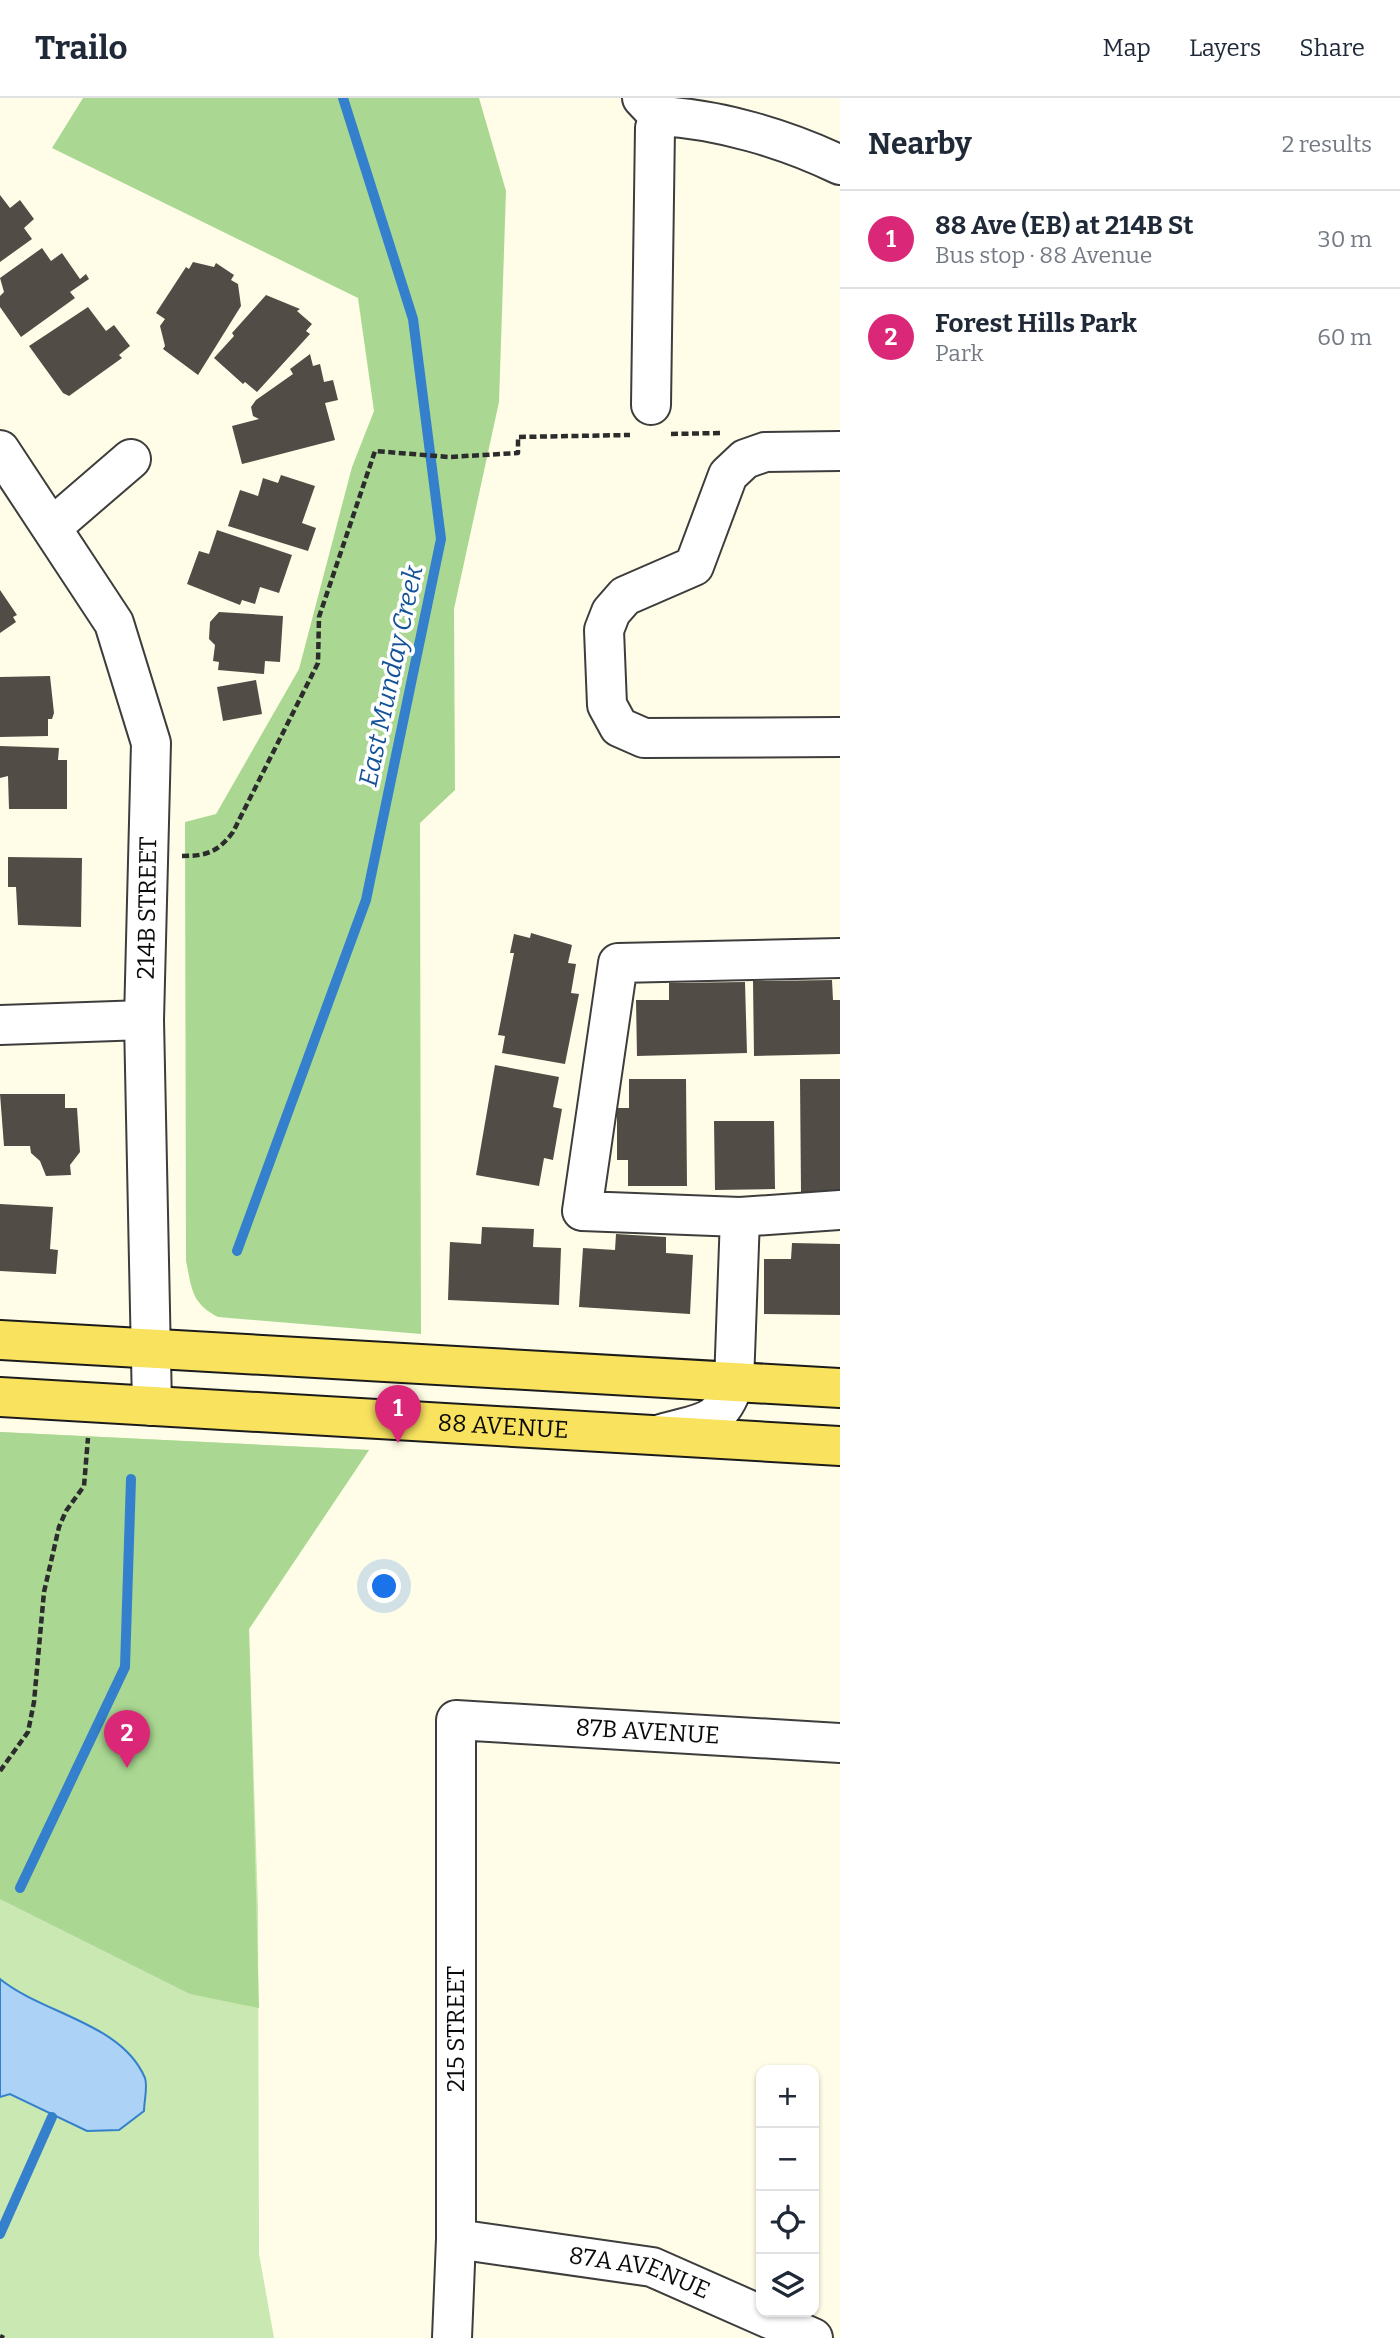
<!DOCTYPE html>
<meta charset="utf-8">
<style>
body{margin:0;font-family:Bitter,serif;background:#f6f6f7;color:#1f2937}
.controls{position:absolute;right:21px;bottom:21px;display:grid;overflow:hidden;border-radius:14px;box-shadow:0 2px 5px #0004}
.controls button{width:63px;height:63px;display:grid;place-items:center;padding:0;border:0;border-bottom:2px solid #e0e1e3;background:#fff;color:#1f2937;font:35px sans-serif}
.you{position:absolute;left:385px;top:1489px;width:24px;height:24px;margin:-18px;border:5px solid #fff;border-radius:50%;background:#1a73e8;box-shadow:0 0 0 10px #1a73e833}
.badge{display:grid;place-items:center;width:46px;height:46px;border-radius:50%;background:#db2777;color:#fff;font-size:23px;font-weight:700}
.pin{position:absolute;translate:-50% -58px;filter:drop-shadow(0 2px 4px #0008)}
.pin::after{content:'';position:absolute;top:37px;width:24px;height:21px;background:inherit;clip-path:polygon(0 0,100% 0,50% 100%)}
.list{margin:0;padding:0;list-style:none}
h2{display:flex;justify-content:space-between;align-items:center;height:91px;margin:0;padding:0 28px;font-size:30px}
h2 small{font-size:23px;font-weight:400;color:#747a83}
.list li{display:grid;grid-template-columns:46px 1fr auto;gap:21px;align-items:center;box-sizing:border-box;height:98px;padding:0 28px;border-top:2px solid #e0e1e3}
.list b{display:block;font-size:26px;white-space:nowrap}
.list p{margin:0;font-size:23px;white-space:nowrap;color:#747a83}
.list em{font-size:23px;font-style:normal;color:#747a83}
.icon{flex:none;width:38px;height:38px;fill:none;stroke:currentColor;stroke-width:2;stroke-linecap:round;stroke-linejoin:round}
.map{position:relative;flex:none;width:840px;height:2240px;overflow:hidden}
header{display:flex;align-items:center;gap:42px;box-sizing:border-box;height:98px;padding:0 35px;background:#fff;border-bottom:2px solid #e0e1e3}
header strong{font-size:33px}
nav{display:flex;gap:38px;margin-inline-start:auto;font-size:24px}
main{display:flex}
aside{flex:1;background:#fff}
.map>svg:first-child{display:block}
.green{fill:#c9e8b2}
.forest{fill:#aad892}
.water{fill:#acd3f5;stroke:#3480cc;stroke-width:2}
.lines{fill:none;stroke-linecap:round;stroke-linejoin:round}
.stream{stroke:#3480cc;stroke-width:10}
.building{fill:#524c46}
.minor-casing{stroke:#3d3d3d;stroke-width:42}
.major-casing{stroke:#1b1b1b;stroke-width:42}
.path{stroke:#2c2c2c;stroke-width:4.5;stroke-dasharray:7 3.5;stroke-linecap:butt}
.minor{stroke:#fff;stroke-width:38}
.major{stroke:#f8e25e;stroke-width:38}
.labels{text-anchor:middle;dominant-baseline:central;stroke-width:7;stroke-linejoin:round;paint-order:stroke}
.street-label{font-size:24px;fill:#0a0a0a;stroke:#fff}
.water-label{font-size:26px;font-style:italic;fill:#155399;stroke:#fff}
</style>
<header>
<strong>Trailo</strong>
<nav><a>Map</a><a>Layers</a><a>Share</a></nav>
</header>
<main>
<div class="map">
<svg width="840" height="2240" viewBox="0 0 840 2240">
<rect width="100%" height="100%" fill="#fffde7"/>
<!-- green -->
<polygon class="green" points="0,1334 369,1352 249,1531 258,1809 259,2156 274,2240 0,2240"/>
<!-- forest -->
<g class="forest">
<path d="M 83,0 L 479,0 L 506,93 L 499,304 L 454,511 L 455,692 L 420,725 L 421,1236 L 218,1219 C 191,1205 192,1191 186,1163 L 185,724 L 216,716 L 299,571 L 352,369 L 374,313 L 358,200 L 52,50 Z"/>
<polygon points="0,1334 369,1352 249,1531 259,1910 190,1896 0,1801"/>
</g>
<!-- water -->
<path class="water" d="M 0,1881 C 43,1916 122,1925 145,1980 C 148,1989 144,2003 144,2013 L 119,2032 L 87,2033 L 10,1996 L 0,1999 Z"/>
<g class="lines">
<!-- stream -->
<g class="stream">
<polyline points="237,1153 366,802 441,441 413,221 343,0"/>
<polyline points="20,1790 125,1569 131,1381"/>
<polyline points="0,2136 52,2019"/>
</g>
</g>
<!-- building -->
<g class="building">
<polygon points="0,97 10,110 20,102 34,121 24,130 32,141 0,164"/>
<polygon points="42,150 51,163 62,155 80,181 86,176 89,181 70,194 75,200 21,239 0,209 0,198 4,194 0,180"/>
<polygon points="193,164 214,169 216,165 234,177 231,182 238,186 241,208 198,277 163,251 165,248 160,228 165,221 156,215 186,169 189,171"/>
<polygon points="266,197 300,211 297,213 312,226 306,233 310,236 257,294 245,284 243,286 214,260 234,238 232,235"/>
<polygon points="88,209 106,233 114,227 130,248 119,257 122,260 69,298 63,295 29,248"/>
<polygon points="310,256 313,268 320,266 324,284 333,282 338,302 325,305 335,342 242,366 232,328 259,321 253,318 251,309 256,302 293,276 290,271"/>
<polygon points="281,377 315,388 302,425 316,430 308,453 228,428 240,392 258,398 263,380 278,385"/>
<polygon points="217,432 292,457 279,495 260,489 255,506 242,502 240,507 187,486 199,453 209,456"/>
<polygon points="0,492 17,517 13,519 16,524 0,535"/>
<polygon points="219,514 283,518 280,564 265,563 264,576 218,572 219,564 213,563 215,547 209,541 210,524"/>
<polygon points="50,578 54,615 52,621 48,621 48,638 0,639 0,579"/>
<polygon points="256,582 262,616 223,623 217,589"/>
<polygon points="0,648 59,650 58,662 67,662 67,711 9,711 8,678 0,680"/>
<polygon points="8,759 82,760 81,829 18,827 16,789 8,789"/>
<polygon points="531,835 572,847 568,865 576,866 571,895 579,896 565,966 502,955 505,938 498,937 514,855 510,855 514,836 530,840"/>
<polygon points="832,882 833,902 840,902 840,956 754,958 753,883"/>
<polygon points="745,884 747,955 637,958 636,902 669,902 669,885"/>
<polygon points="495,967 559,979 553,1009 562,1011 553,1062 544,1060 539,1088 476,1077"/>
<polygon points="629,981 686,981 687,1088 628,1088 628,1062 617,1062 617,1010 629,1010"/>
<polygon points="800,981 840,981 840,1094 801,1094"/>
<polygon points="0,996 65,996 65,1010 77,1010 80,1054 70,1067 71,1077 46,1078 40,1063 31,1055 30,1048 4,1048"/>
<polygon points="714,1023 774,1023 775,1091 715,1092"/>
<polygon points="0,1106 53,1109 50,1151 58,1152 56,1176 0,1173"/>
<polygon points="482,1129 534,1131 533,1149 561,1150 559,1207 448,1202 450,1144 481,1146"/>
<polygon points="616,1136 666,1139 666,1155 693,1157 690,1216 579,1209 583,1150 615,1152"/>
<polygon points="792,1145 840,1146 840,1217 764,1216 764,1161 791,1161"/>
</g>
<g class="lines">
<!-- minor casing -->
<g class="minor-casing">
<g id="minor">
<path d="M 642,0 L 659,18 C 719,21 786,41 840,67"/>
<polyline points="651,307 655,30 659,18"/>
<polyline points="0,352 114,525 151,645 144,922 152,1308"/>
<polyline points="840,353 765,354 745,361 728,377 694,468 625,498 611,514 604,532 607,607 619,629 644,640 840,639"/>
<polyline points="52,429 131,361"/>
<polyline points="840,860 618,865 582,1113 740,1119 840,1112"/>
<polyline points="0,927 144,922"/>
<path d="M 661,1336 C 700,1324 720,1329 734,1285 L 740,1119"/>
<path id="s1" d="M 456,2141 L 652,2169 L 813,2240"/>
<path id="s2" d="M 452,2240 L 456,2141 L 456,1622 L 840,1645"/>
</g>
</g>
<!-- major casing -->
<g class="major-casing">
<g id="major">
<polyline points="0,1242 840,1290"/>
<path id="s3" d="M 0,1299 L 840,1348"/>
</g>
</g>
<!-- path -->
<g class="path">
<polyline points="671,336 721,335"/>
<path d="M 182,758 C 207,758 218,754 233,734 L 318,565 L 319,519 L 375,353 L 449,359 L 518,355 L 518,339 L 630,337"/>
<polyline points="0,1673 28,1634 34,1604 44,1494 59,1429 66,1413 84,1388 88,1340"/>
<polyline points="0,2238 4,2240"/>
</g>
<!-- minor -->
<use href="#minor" class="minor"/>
<!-- major -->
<use href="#major" class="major"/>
</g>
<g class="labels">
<!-- street labels -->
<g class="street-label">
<text transform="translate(147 810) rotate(-89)">214B STREET</text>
<text stroke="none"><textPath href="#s3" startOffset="504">88 AVENUE</textPath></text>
<text stroke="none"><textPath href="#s2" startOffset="810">87B AVENUE</textPath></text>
<text transform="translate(456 1931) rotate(-90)">215 STREET</text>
<text stroke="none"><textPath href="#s1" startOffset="187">87A AVENUE</textPath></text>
</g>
<!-- water labels -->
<g class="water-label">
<text transform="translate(391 578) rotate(-78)">East Munday Creek</text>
</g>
</g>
</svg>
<div class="controls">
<button>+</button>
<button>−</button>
<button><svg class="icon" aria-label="locate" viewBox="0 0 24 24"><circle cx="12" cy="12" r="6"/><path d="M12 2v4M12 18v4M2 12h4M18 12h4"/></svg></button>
<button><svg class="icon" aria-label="layers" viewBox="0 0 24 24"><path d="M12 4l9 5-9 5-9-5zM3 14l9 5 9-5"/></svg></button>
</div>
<div class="you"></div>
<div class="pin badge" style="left:398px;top:1345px">1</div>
<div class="pin badge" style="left:127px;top:1670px">2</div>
</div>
<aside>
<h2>Nearby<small>2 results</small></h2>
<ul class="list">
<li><span class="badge">1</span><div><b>88 Ave (EB) at 214B St</b><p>Bus stop · 88 Avenue</p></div><em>30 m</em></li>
<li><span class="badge">2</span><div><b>Forest Hills Park</b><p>Park</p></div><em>60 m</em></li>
</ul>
</aside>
</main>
